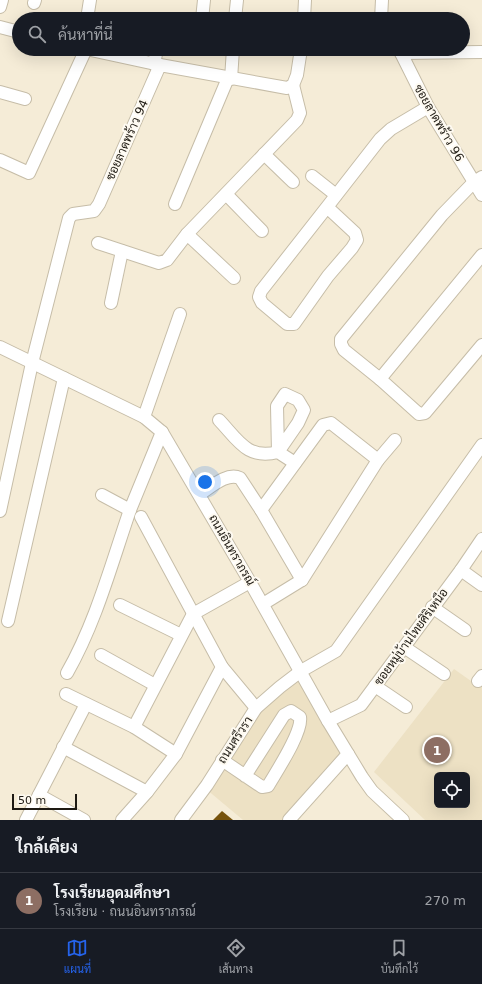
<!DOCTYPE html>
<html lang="th">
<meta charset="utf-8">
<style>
body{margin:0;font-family:"DejaVu Sans",Sarabun,sans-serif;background:#242831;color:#f1f3f6}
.controls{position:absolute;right:12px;bottom:12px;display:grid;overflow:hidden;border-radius:6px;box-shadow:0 4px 16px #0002}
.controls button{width:36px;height:36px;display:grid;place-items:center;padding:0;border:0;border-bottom:1px solid #363941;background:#171b24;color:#f1f3f6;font:20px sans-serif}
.scale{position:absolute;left:12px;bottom:10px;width:65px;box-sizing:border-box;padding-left:4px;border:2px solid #1e1a13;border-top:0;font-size:11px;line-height:14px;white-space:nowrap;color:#1e1a13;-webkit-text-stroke:3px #fefaf1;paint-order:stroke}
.you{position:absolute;left:205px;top:482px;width:14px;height:14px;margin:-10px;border:3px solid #fff;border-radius:50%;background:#1a73e8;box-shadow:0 0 0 6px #1a73e833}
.badge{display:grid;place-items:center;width:26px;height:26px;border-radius:50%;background:#2563eb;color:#fff;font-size:13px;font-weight:700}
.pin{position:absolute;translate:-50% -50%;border:2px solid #fff;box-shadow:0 1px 4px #0006}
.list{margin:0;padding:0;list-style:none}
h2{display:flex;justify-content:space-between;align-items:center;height:52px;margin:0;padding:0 16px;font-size:17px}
h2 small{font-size:13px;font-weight:400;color:#9ea1a6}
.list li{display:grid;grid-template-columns:26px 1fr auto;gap:12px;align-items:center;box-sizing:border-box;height:56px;padding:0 16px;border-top:1px solid #363941}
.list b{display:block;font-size:15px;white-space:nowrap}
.list p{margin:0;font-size:13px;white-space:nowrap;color:#9ea1a6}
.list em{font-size:13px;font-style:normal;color:#9ea1a6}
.icon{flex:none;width:22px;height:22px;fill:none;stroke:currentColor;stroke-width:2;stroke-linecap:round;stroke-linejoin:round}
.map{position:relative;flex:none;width:482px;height:820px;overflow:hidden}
.search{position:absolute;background:#171b24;box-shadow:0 4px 16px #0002;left:12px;right:12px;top:12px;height:44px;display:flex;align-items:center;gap:10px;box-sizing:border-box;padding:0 14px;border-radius:22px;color:#9ea1a6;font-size:15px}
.sheet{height:108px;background:#171b24}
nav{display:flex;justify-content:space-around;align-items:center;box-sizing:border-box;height:56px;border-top:1px solid #363941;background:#171b24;font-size:11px;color:#9ea1a6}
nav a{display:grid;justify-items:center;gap:2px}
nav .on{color:#2563eb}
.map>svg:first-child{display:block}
.built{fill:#ede1c4;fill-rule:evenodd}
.building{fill:#77530c}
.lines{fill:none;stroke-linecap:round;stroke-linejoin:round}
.minor-casing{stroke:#c6bda8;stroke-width:14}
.minor{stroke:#fff;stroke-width:12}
.labels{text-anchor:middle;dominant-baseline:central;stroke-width:4;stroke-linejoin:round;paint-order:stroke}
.street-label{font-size:12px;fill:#1e1a13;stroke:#fefaf1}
</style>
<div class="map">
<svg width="482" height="820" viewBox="0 0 482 820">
<rect width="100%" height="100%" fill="#f5ecd7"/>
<!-- built -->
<g class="built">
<polygon points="301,669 345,750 287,820 243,820 206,789 260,699"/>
<path d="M 454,669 L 478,686 L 482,681 L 482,820 L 425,820 L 374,772 ZM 437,775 L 467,775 L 467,805 L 437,805 Z"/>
</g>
<!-- building -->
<polygon class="building" points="222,811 233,820 213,820"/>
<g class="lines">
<!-- minor casing -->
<g class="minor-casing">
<g id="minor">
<polyline points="34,3 35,0"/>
<polyline points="0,7 2,0"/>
<polyline points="87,19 90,0"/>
<polyline points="202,19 204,0"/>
<polyline points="235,19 237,0"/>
<polyline points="304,19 305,0"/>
<polyline points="381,19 382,0"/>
<polyline points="0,27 19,32"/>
<polyline points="86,49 160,65"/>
<polyline points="399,49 428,107 482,195"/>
<polyline points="401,53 482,52"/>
<polyline points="154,64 157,49"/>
<polyline points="231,79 233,49"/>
<polyline points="0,92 25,99"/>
<polyline points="264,154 293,182"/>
<polyline points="0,160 29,173 86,49"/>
<polyline points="312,176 336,195"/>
<polyline points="482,177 474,182 442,215 341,339 341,344 344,350 380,379 419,414 425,413 482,345"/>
<polyline points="226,194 262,231"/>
<polyline points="175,204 228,78"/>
<polyline points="327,207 355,233 357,240 352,248 328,276 294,324 287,324 262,303 259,297 261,291 327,207 380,139 391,129 428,107"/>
<polyline points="187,234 234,278"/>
<polyline points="98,243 159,263 167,260 187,234 297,120 300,113 293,85"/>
<polyline points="111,303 122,251"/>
<polyline points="0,347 144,417 162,432 250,582 328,721 362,777 372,791 403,820"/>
<polyline points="380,379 482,255"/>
<polygon points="285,394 298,400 304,410 298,423 278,452 277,406"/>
<polyline points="144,417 180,314"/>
<path d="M 219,420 C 238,440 247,460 278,452 L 295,463"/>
<polyline points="378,460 395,440"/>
<path d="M 200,494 C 211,487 227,472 240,478 L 261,510 L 302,580"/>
<polyline points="102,495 130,510 162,432"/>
<polyline points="261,510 323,425 331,423 378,460 302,580 263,604"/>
<polyline points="0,511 32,363 69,218 73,214 94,211 99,204 160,65 287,88 293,85 297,75 301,49"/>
<polyline points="141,517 222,667 256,708"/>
<polyline points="461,570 482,585"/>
<polyline points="120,605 181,635"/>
<polyline points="432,607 465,630"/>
<polyline points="8,621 64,378"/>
<polyline points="404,647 444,674"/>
<polyline points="101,655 155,685"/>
<path d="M 67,673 C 96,622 111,565 130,510"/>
<polyline points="478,681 482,676"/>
<polyline points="375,686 406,707"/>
<polyline points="66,694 134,727 176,754"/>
<polyline points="328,721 361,705 461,570 482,539"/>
<polyline points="134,727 193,614 250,582"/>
<polyline points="63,747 147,792"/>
<path d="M 222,760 L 262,787 L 268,786 C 276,772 303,732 300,717 L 291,711 L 284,715 L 245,776"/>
<polyline points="39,795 84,820"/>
<polyline points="26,820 86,704"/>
<polyline points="122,820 147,792 176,754 222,667"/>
<polyline points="181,820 207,785 256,708 280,687 301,671 336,651 482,445"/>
<polyline points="289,820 348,754"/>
</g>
</g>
<!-- minor -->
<use href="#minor" class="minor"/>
</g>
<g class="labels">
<!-- street labels -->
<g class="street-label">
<text transform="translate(439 123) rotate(60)">ซอยลาดพร้าว 96</text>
<text transform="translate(127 140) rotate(-66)">ซอยลาดพร้าว 94</text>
<text transform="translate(232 550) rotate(60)">ถนนอินทราภรณ์</text>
<text transform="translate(411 637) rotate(-54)">ซอยหมู่บ้านไทยศิริเหนือ</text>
<text transform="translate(235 740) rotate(-57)">ถนนศรีวรา</text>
</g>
</g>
</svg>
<div class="controls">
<button><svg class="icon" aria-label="locate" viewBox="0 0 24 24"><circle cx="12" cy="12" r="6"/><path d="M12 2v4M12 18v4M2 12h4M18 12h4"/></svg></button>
</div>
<div class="scale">50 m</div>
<div class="you"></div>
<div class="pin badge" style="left:437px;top:750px;background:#8d6e63">1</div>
<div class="search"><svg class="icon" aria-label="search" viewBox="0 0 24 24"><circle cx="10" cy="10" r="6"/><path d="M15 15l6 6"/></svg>ค้นหาที่นี่</div>
</div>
<section class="sheet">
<h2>ใกล้เคียง<small></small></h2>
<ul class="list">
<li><span class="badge" style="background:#8d6e63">1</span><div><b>โรงเรียนอุดมศึกษา</b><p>โรงเรียน · ถนนอินทราภรณ์</p></div><em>270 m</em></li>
</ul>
</section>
<nav>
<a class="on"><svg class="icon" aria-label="map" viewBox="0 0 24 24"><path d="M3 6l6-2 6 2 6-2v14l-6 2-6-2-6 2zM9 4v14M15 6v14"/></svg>แผนที่</a>
<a><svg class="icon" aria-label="directions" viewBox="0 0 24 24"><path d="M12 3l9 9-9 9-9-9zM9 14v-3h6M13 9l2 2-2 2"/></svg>เส้นทาง</a>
<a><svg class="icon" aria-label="saved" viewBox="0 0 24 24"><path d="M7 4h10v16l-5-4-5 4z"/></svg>บันทึกไว้</a>
</nav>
